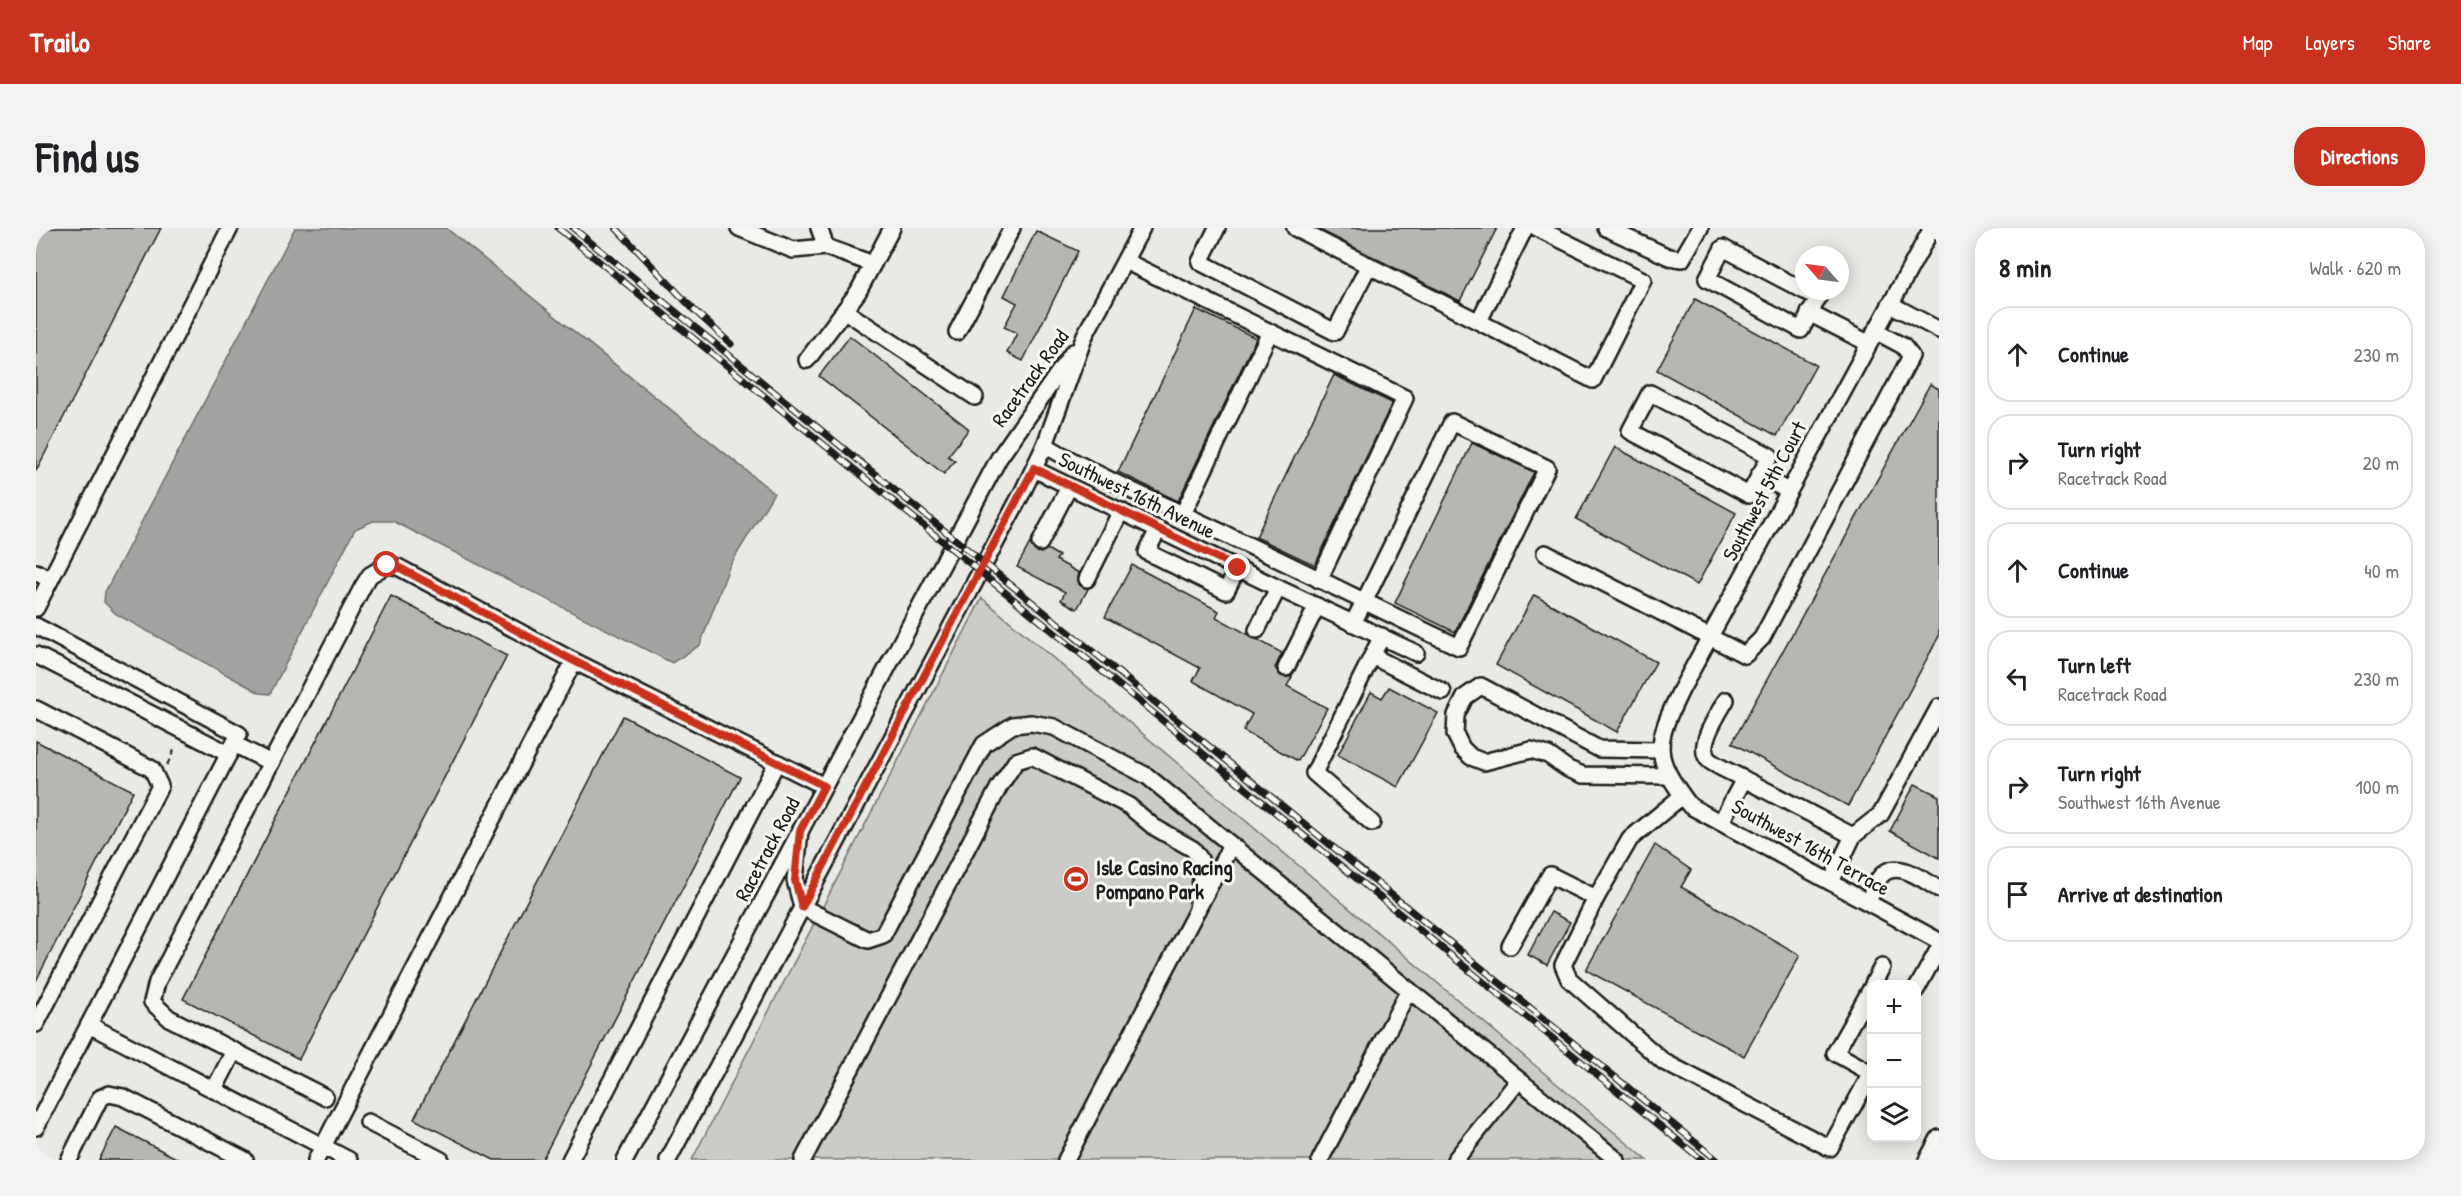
<!DOCTYPE html>
<meta charset="utf-8">
<style>
body{margin:0;font-family:"Patrick Hand",sans-serif;background:#f2f2f2;color:#202124}
.controls{position:absolute;right:18px;bottom:18px;display:grid;overflow:hidden;border-radius:12px;box-shadow:0 3px 15px #0003}
.controls button{width:54px;height:54px;display:grid;place-items:center;padding:0;border:0;border-bottom:2px solid #e0e0e0;background:#fff;color:#202124;font:30px sans-serif}
.compass{position:absolute;left:1759px;top:18px;width:54px;height:54px;border-radius:50%;background:#fff;box-shadow:0 3px 15px #0003;rotate:298deg}
.stop{position:absolute;width:18px;height:18px;margin:-14px;border:4px solid #c8321e;border-radius:50%;background:#fff}
.stop.end{background:#c8321e;border-color:#fff;box-shadow:0 2px 6px #0008}
.list{margin:0;padding:0;list-style:none}
h2{display:flex;justify-content:space-between;align-items:center;height:78px;margin:0;padding:0 24px;font-size:26px}
h2 small{font-size:20px;font-weight:400;color:#757577}
.list li{display:grid;grid-template-columns:39px 1fr auto;gap:18px;align-items:center;box-sizing:border-box;height:96px;margin:0 12px 12px;padding:0 12px;border:2px solid #e0e0e0;border-radius:24px}
.list b{display:block;font-size:22px;white-space:nowrap}
.list p{margin:0;font-size:20px;white-space:nowrap;color:#757577}
.list em{font-size:20px;font-style:normal;color:#757577}
.icon{flex:none;width:33px;height:33px;fill:none;stroke:currentColor;stroke-width:2;stroke-linecap:round;stroke-linejoin:round}
.map{position:relative;flex:none;width:1903px;height:932px;overflow:hidden;border-radius:24px}
header{display:flex;align-items:center;gap:36px;box-sizing:border-box;height:84px;padding:0 30px;background:#c8321e;color:#fff}
header strong{font-size:28px}
nav{display:flex;gap:33px;margin-inline-start:auto;font-size:21px}
.intro{display:flex;align-items:center;justify-content:space-between;box-sizing:border-box;height:144px;padding:0 36px}
h1{margin:0;font-size:42px}
.button{padding:15px 27px;border-radius:24px;background:#c8321e;color:#fff;font-size:21px;font-weight:700}
main{display:flex;gap:36px;padding:0 36px}
aside{flex:1;background:#fff;border-radius:24px;box-shadow:0 3px 15px #0003}
.map>svg:first-child{display:block}
.green{fill:#cbcbc7;stroke:#747472;stroke-width:1.5}
.water{fill:#a3a3a1;stroke:#6d6d6c;stroke-width:1.5}
.building{fill:#b6b6b3;stroke:#1c1c1c;stroke-width:1.5}
.lines{fill:none;stroke-linecap:round;stroke-linejoin:round}
.minor-casing{stroke:#1c1c1c;stroke-width:20}
.path{stroke:#1c1c1c;stroke-width:2;stroke-dasharray:6 4.5;stroke-linecap:butt}
.minor{stroke:#f6f6f2;stroke-width:15}
.rail-casing{stroke:#1c1c1c;stroke-width:7}
.rail{stroke:#f6f6f2;stroke-width:4.5;stroke-dasharray:14;stroke-linecap:butt}
.route{stroke:#c8321e;stroke-width:8}
.labels{text-anchor:middle;dominant-baseline:central;stroke-width:6;stroke-linejoin:round;paint-order:stroke}
.street-label{font-size:21px;fill:#1c1c1c;stroke:#f6f6f2}
.poi-label{font-size:21px;font-weight:bold;fill:#1c1c1c;stroke:#f6f6f2;text-anchor:start}
</style>
<header>
<strong>Trailo</strong>
<nav><a>Map</a><a>Layers</a><a>Share</a></nav>
</header>
<div class="intro"><h1>Find us</h1><a class="button">Directions</a></div>
<main>
<div class="map">
<svg width="1903" height="932" viewBox="0 0 1903 932">
<rect width="100%" height="100%" fill="#e9e9e5"/>
<filter id="ink" filterUnits="userSpaceOnUse"><feTurbulence type="fractalNoise" baseFrequency=".0167" numOctaves="2"/><feDisplacementMap in="SourceGraphic" scale="12" xChannelSelector="R" yChannelSelector="G"/><feConvolveMatrix kernelMatrix="1 2 1 2 8 2 1 2 1" color-interpolation-filters="sRGB"/></filter>
<g filter="url(#ink)">
<!-- green -->
<polygon class="green" points="946,370 1611,932 656,932"/>
<!-- water -->
<polygon class="water" points="259,0 410,0 738,265 693,339 664,417 636,435 357,293 337,293 319,301 234,466 224,465 80,386 68,374 69,364"/>
<!-- building -->
<g class="building">
<polygon points="0,0 125,0 0,243"/>
<polygon points="1280,0 1461,0 1424,73"/>
<polygon points="1000,3 1042,23 987,133 971,125 981,105 968,99 981,75 968,68"/>
<polygon points="1659,71 1780,137 1741,208 1621,142"/>
<polygon points="1160,81 1220,110 1142,273 1082,244"/>
<polygon points="814,108 933,201 912,228 919,233 908,246 783,148"/>
<polygon points="1298,147 1356,175 1279,337 1220,309"/>
<polygon points="1894,156 1903,161 1903,408 1812,578 1696,515"/>
<polygon points="1436,215 1498,244 1419,404 1359,375"/>
<polygon points="1579,219 1700,285 1661,357 1540,291"/>
<polygon points="994,315 999,323 1005,325 1011,321 1023,328 1020,332 1043,345 1043,356 1052,361 1041,381 1025,372 1029,364 981,339"/>
<polygon points="1096,337 1183,383 1180,389 1246,425 1239,440 1245,448 1256,449 1251,458 1291,480 1262,533 1207,503 1216,486 1157,453 1164,440 1069,389"/>
<polygon points="1498,367 1620,434 1581,504 1460,437"/>
<polygon points="355,368 471,428 263,831 147,771"/>
<polygon points="1353,459 1402,485 1362,559 1302,527 1335,464 1346,470"/>
<polygon points="587,488 704,549 506,932 458,932 378,891"/>
<polygon points="0,513 97,563 0,753"/>
<polygon points="1879,556 1903,568 1903,630 1854,603"/>
<polygon points="1619,617 1655,642 1645,659 1764,727 1708,828 1550,742"/>
<polygon points="1515,684 1534,694 1511,737 1492,727"/>
<polygon points="80,899 144,932 63,932"/>
</g>
<g class="lines">
<!-- minor casing -->
<g class="minor-casing">
<g id="minor">
<polyline points="703,0 757,22 790,19"/>
<polyline points="783,0 790,19 837,36"/>
<polyline points="1181,0 1164,34 1299,104 1333,37"/>
<polyline points="1259,0 1557,152 1607,52 1501,0"/>
<polyline points="1570,0 1633,29 1646,31 1664,0"/>
<path d="M 1896,0 L 1645,462 C 1618,517 1616,528 1654,578 L 1903,713"/>
<polygon points="1687,20 1782,70 1765,102 1671,51"/>
<polyline points="1089,33 1369,170 1283,352"/>
<polyline points="1854,76 1903,102"/>
<polyline points="809,83 939,169"/>
<polyline points="1773,85 1832,115"/>
<polyline points="1443,93 1488,2"/>
<polyline points="921,104 976,0"/>
<polyline points="771,132 822,64 856,0"/>
<polygon points="1614,165 1734,228 1713,267 1594,203"/>
<path d="M 1009,217 C 1067,252 1131,278 1193,308 C 1270,344 1346,383 1423,419 L 1511,240 L 1416,194 L 1328,374 L 1317,395"/>
<polyline points="998,241 1242,360 1380,425"/>
<polyline points="1723,247 1752,263"/>
<polyline points="1147,286 1233,106"/>
<polyline points="1122,301 1111,324 1190,363 1202,340"/>
<polyline points="1004,315 1033,259"/>
<polyline points="1509,325 1709,427 1726,410 1875,128 1867,118 1839,103"/>
<polyline points="0,344 14,352"/>
<polyline points="1051,351 1085,283"/>
<polyline points="0,380 194,0"/>
<polyline points="0,398 203,506 0,899"/>
<polyline points="1221,402 1242,360"/>
<polyline points="0,427 193,526"/>
<polyline points="1336,428 1407,464"/>
<polyline points="538,433 788,558"/>
<polyline points="1250,440 1281,378"/>
<path d="M 1690,472 C 1682,486 1658,521 1674,533 C 1684,540 1697,545 1708,551"/>
<polyline points="0,481 116,541 124,558 0,796"/>
<polyline points="198,516 235,535"/>
<polyline points="1625,522 1563,521 1445,458 1429,469 1420,487 1419,506 1426,520 1435,529 1448,534 1495,522 1512,527 1532,541 1547,547 1632,548"/>
<polyline points="1646,568 1594,611 1560,670 1527,737 1533,751 1628,834 1794,920 1836,844"/>
<polyline points="1685,594 1708,551 1817,608"/>
<polyline points="1336,595 1278,545 1346,408"/>
<polyline points="764,603 759,652 766,679 832,712 847,707 948,516 977,497 995,495 1018,499 1111,548 1581,932"/>
<polyline points="1795,654 1817,608 1845,586 1903,479"/>
<path d="M 1832,674 C 1836,666 1839,654 1845,648 C 1861,630 1888,653 1903,661"/>
<polyline points="1474,718 1514,647 1560,670"/>
<polyline points="1837,756 1846,739"/>
<polyline points="1880,762 1903,720"/>
<polyline points="53,797 313,932"/>
<polyline points="1835,845 1799,825 1836,759"/>
<polyline points="178,862 198,823"/>
<polyline points="332,894 405,932"/>
<polyline points="33,932 64,870 73,866 87,869 209,932"/>
<polyline points="280,932 538,433 362,339 351,337 334,347 327,358 121,754 116,774 133,790 289,869"/>
<polyline points="534,932 741,534"/>
<polyline points="589,932 963,230 1037,124"/>
<polyline points="632,932 986,265 1009,217 1049,107 1106,0"/>
<polyline points="767,932 963,559 980,533 996,528 1093,578 1118,599 1157,621 1164,631 1165,651 1161,682"/>
<polyline points="1030,932 1195,617"/>
<polyline points="1284,932 1373,762"/>
<polyline points="1419,932 1483,852"/>
<polyline points="1891,932 1903,910"/>
</g>
</g>
<!-- path -->
<polyline class="path" points="131,537 140,518"/>
<!-- minor -->
<use href="#minor" class="minor"/>
<!-- rail casing -->
<g class="rail-casing">
<g id="rail">
<polyline points="522,0 1666,932"/>
<polyline points="537,0 1681,932"/>
<polyline points="580,0 659,83 695,116"/>
</g>
</g>
<!-- rail -->
<use href="#rail" class="rail"/>
</g>
</g>
<g class="lines" filter="url(#ink)">
<!-- route -->
<polyline class="route" points="351,337 362,339 538,433 788,558 764,603 759,652 766,679 998,240 1202,340"/>
</g>
<!-- icons -->
<defs>
<g id="stadium-disc" transform="scale(1.35)"><circle r="9.5" fill="#c8321e" stroke="#f6f6f2"/><path d="M0-5a6.5 5 0 1 0 0 10a6.5 5 0 1 0 0-10ZM-3.5-1.8h7v3.6h-7Z" fill="#fff"/></g>
</defs>
<g fill-rule="evenodd">
<use href="#stadium-disc" x="1040" y="651"/>
</g>
<g class="labels">
<!-- street labels -->
<g class="street-label">
<text transform="translate(994 150) rotate(-54)">Racetrack Road</text>
<text transform="translate(1728 263) rotate(-62)">Southwest 5th Court</text>
<text transform="translate(1101 267) rotate(26)">Southwest 16th Avenue</text>
<text transform="translate(1775 619) rotate(29)">Southwest 16th Terrace</text>
<text transform="translate(731 621) rotate(-62)">Racetrack Road</text>
</g>
<!-- poi labels -->
<g class="poi-label">
<text x="1060" y="639">Isle Casino Racing<tspan x="1060" dy="24">Pompano Park</tspan></text>
</g>
</g>
</svg>
<div class="controls">
<button>+</button>
<button>−</button>
<button><svg class="icon" aria-label="layers" viewBox="0 0 24 24"><path d="M12 4l9 5-9 5-9-5zM3 14l9 5 9-5"/></svg></button>
</div>
<svg class="compass" viewBox="-18 -18 36 36"><path d="M0-13l5 13h-10z" fill="#e53935"/><path d="M0 13l5-13h-10z" fill="#757577"/></svg>
<div class="stop" style="left:351px;top:337px"></div>
<div class="stop end" style="left:1202px;top:340px"></div>
</div>
<aside>
<h2>8 min<small>Walk · 620 m</small></h2>
<ul class="list">
<li><svg class="icon" aria-label="ahead" viewBox="0 0 24 24"><path d="M12 20V5M6 11l6-6 6 6"/></svg><div><b>Continue</b></div><em>230 m</em></li>
<li><svg class="icon" aria-label="right" viewBox="0 0 24 24"><path d="M7 20v-9h11M14 6l5 5-5 5"/></svg><div><b>Turn right</b><p>Racetrack Road</p></div><em>20 m</em></li>
<li><svg class="icon" aria-label="ahead" viewBox="0 0 24 24"><path d="M12 20V5M6 11l6-6 6 6"/></svg><div><b>Continue</b></div><em>40 m</em></li>
<li><svg class="icon" aria-label="left" viewBox="0 0 24 24"><path d="M17 20v-9H6M10 6l-5 5 5 5"/></svg><div><b>Turn left</b><p>Racetrack Road</p></div><em>230 m</em></li>
<li><svg class="icon" aria-label="right" viewBox="0 0 24 24"><path d="M7 20v-9h11M14 6l5 5-5 5"/></svg><div><b>Turn right</b><p>Southwest 16th Avenue</p></div><em>100 m</em></li>
<li><svg class="icon" aria-label="arrive" viewBox="0 0 24 24"><path d="M6 21V4h12l-3 4 3 4H6"/></svg><div><b>Arrive at destination</b></div></li>
</ul>
</aside>
</main>
